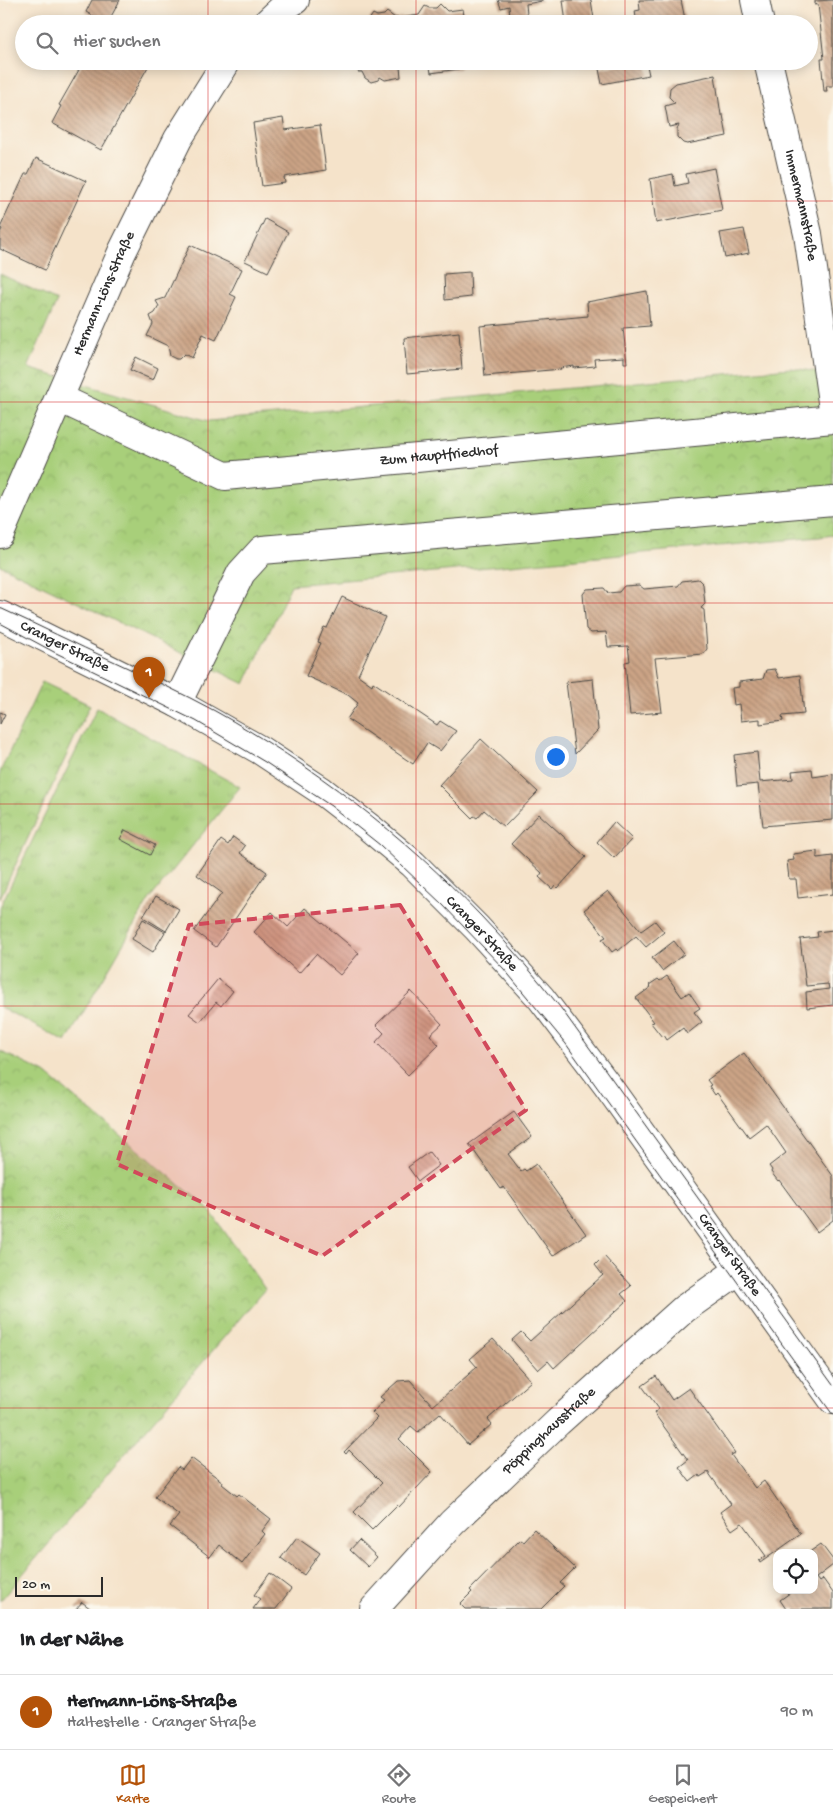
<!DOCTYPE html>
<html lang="de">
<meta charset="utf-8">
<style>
body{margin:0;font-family:"Gochi Hand",sans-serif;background:#f2f2f2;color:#202124}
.controls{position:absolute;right:15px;bottom:15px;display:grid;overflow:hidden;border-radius:10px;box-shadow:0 2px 12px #0003}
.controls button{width:45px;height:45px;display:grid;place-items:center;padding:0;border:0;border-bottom:1px solid #e0e0e0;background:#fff;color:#202124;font:25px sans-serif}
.scale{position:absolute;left:15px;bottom:12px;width:88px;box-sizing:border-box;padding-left:5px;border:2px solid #2b2b2b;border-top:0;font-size:14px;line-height:18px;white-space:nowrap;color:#2b2b2b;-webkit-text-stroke:4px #fbf7ec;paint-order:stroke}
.you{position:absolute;left:555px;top:756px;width:18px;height:18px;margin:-12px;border:4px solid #fff;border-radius:50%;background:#1a73e8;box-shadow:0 0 0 8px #1a73e833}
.badge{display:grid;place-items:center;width:32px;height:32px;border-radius:50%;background:#b45309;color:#fff;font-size:16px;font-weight:700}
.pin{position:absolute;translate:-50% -41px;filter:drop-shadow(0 1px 2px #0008)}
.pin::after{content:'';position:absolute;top:26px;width:18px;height:15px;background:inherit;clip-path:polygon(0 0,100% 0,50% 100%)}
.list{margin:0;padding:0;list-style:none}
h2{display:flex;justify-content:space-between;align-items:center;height:65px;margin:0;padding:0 20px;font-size:21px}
h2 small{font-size:16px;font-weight:400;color:#757577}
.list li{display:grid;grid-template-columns:32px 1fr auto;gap:15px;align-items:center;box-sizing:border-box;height:75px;padding:0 20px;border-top:1px solid #e0e0e0}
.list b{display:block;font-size:19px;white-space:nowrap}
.list p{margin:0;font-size:16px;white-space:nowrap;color:#757577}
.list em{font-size:16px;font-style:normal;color:#757577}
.icon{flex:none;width:28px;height:28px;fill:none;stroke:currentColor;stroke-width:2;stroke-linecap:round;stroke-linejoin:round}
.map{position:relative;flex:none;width:833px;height:1609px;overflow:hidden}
.search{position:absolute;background:#fff;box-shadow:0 2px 12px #0003;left:15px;right:15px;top:15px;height:55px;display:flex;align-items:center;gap:12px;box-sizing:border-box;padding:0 18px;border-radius:28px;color:#757577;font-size:19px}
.sheet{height:140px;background:#fff}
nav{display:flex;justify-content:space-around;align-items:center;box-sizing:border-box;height:70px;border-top:1px solid #e0e0e0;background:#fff;font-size:14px;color:#757577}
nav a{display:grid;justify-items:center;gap:2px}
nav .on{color:#b45309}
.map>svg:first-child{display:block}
.grass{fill:url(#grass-tufts);stroke:#6a7d52}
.park{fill:url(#park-crowns);stroke:#6a7d52}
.building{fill:url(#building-back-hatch)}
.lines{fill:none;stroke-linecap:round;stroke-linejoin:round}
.minor-casing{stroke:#494743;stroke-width:30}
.secondary-casing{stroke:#494743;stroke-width:30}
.minor{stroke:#fff;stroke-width:28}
.secondary{stroke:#fff;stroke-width:28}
.tram{stroke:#2b2b2b;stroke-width:1}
.marked{fill:#d1495b;fill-opacity:0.2;stroke:#d1495b;stroke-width:4;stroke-dasharray:10 6;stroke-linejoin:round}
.grid{fill:none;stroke:#d62828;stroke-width:1;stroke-opacity:0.55}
.labels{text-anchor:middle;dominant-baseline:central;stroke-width:4.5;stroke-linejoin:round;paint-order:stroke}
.street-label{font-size:15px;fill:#2b2b2b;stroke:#fbf7ec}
</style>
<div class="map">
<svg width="833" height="1609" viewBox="0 0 833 1609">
<defs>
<pattern id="grass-tufts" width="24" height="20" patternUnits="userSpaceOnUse" patternTransform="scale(1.25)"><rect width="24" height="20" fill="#a8cf7a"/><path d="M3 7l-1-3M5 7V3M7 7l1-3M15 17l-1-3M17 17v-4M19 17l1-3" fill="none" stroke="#91b26a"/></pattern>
<pattern id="park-crowns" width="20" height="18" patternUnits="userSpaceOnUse" patternTransform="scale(1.25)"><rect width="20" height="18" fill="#a8cf7a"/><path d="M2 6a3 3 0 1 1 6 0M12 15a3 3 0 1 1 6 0" fill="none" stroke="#91b26a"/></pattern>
<pattern id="building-back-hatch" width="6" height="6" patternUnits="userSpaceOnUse" patternTransform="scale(1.25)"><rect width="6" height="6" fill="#cca486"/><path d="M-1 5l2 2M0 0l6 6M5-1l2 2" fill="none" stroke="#a6866e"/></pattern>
</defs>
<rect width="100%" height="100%" fill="#fbf7ec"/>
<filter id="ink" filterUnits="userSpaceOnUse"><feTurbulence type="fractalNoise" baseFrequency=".02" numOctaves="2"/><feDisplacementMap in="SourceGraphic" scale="10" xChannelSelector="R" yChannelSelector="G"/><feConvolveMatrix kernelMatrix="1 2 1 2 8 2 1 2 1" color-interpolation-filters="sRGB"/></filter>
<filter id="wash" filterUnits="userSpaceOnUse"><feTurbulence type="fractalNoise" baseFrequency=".0096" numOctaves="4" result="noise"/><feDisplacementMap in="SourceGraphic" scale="20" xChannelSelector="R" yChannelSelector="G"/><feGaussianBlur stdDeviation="1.12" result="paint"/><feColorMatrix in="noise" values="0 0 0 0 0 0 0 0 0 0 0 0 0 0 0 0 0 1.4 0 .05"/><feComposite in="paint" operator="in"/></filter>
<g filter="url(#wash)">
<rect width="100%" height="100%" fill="#f5e3ca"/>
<!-- grass -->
<polygon class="grass" points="97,708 240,787 149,900 66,1042 0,1007 0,907"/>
<!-- park -->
<g class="park">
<polygon points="0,274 57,301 28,368 209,421 791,368 833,374 833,535 819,537 291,585 245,684 0,565"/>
<polygon points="42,682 90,705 0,898 0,772"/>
<polygon points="0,1051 45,1073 208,1208 265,1289 0,1601"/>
</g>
<g id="blocks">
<!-- building -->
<g class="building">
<polygon points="92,0 120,0 107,24 86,12"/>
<polygon points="498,0 542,0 542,1 526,4 527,15 510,17 509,6 501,8"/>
<polygon points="563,0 591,0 594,19 566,23"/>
<polygon points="639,0 681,0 686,24 637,24 635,11 640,10"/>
<polygon points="833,0 833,86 826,86 827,91 824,91 821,59 824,59 818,4 815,5 815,1"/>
<polygon points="440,4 447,11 463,9 465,24 366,24 373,14 377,16 384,15 387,12 395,18 407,17 419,15 425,6 429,8 436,8"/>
<polygon points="84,61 142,61 149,65 101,150 52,123 61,106 59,105"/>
<polygon points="356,61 428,61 428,62 400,67 401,77 385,80 380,77 378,80 371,82 365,78 362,72 358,72"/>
<polygon points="429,61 465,61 459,69 431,73"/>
<polygon points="636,61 646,61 649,75 602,84 599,69"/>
<polygon points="715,75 721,115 723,115 727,136 687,144 683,143 677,137 677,129 679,125 669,127 665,106 675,103 669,97 670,88 676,83"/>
<polygon points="283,118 285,130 320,125 326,170 284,177 285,183 262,186 253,123"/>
<polygon points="36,158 86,181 45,270 0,249 0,233 2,229 0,228 25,174 28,174"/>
<polygon points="714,168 722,210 656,223 650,179 673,174 675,186 688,183 686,174"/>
<polygon points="265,219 288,232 268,272 245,261"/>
<polygon points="744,229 749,253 725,258 720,233"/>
<polygon points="190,245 242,269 230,294 236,297 216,340 203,334 192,358 184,354 179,359 176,359 170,356 168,346 147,336 153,324 150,316 155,313 159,306 156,301 165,298"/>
<polygon points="470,272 471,297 445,300 444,274"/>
<polygon points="647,291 650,326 623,328 627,363 624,363 624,357 594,359 595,366 574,368 574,366 560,368 561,369 485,376 480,326 588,316 587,302"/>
<polygon points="459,332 462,369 407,374 404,338"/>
<polygon points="136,357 158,368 153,380 130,370"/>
<polygon points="698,579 703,584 705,604 701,608 704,610 707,649 703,654 655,658 662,712 630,715 625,662 630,661 628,646 608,647 606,632 591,633 586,629 583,594 587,589 604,588 608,593 619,592 624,586 639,585 644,589 678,586 682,581"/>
<polygon points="342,597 385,617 358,675 372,685 373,682 437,725 440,721 456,731 440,751 427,743 413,764 347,719 358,703 348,695 306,676 321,643 318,642 324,627 327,628"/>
<polygon points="775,669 779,678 800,675 804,714 782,716 783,721 760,724 760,719 741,721 739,704 734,705 732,688 739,687 739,682 763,679 766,670"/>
<polygon points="593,679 598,730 575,754 566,682"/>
<polygon points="0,712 5,714 0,724"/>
<polygon points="481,739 538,792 504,827 484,810 477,818 474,816 472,818 439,785"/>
<polygon points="757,752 760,782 793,779 792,771 812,769 813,777 833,774 833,820 763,826 758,784 737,786 734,755"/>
<polygon points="539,814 586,857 558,888 555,885 552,889 539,877 542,873 511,844"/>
<polygon points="614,822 632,839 614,858 597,842"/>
<polygon points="125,830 155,845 150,855 120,839"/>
<polygon points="233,837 245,846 240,853 267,872 216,947 194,931 222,893 197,875 221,840 228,845"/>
<polygon points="817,851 817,858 833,856 833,894 798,898 796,879 789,879 787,861 794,860 793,854"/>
<polygon points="608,891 641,931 655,921 664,932 646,947 636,936 618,951 616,949 612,952 602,939 606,937 584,910"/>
<polygon points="156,896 179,909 166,931 143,917"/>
<polygon points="305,908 359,953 340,975 316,954 299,973 254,932 272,912 288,927"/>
<polygon points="143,919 165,932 153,952 132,939"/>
<polygon points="833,930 833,1005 807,1008 806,992 829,989 828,984 806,986 800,939 818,937 817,932"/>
<polygon points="674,941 684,954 662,971 652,958"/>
<polygon points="667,976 682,997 689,992 700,1008 694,1012 702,1022 687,1034 683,1028 667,1040 664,1035 662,1037 651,1023 654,1022 636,998 651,987 649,985 658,979 660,981"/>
<polygon points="218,979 233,991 221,1006 216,1002 200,1022 189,1014"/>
<polygon points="411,991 442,1024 430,1035 439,1045 408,1075 376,1042 384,1033 376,1025"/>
<polygon points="744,1053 833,1176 833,1220 817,1232 779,1180 778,1181 771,1172 772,1170 769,1166 786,1153 766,1124 749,1137 717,1093 715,1095 709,1086 711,1085 707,1080"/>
<polygon points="514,1112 532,1137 508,1154 521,1171 524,1169 526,1171 536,1164 586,1234 553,1256 504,1187 501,1189 469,1144"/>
<polygon points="429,1152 439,1165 418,1181 408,1167"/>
<polygon points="604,1256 631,1286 621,1294 627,1301 554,1368 548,1361 538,1370 512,1340 521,1332 530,1341 603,1275 595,1265"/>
<polygon points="493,1339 531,1381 488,1419 492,1424 468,1445 440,1413 418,1432 411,1426 399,1439 432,1472 399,1507 397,1505 372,1530 354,1512 382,1483 349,1450 346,1454 344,1452 377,1418 372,1413 384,1400 380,1397 398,1381 410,1380 433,1406 477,1367 470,1359"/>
<polygon points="656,1376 672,1400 689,1388 735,1453 731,1455 755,1488 764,1481 801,1534 760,1563 759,1561 766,1556 742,1523 732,1530 720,1512 731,1504 708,1472 700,1477 699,1475 690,1482 679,1467 688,1460 654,1413 659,1409 642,1386"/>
<polygon points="191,1458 223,1482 222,1484 237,1496 239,1494 271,1519 262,1531 265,1534 242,1564 219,1545 210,1557 170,1526 179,1515 155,1497 178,1467 182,1470"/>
<polygon points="534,1529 575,1568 560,1583 564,1586 541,1609 465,1609 460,1604 472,1592 470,1590 520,1539 523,1541"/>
<polygon points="297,1537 320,1553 304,1575 281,1558"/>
<polygon points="359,1540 377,1557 368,1567 350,1550"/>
<polygon points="821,1544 833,1560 833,1565 816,1578 819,1582 823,1579 833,1593 833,1609 786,1609 780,1600 794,1590 814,1590 814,1553 808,1553"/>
<polygon points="270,1573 291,1589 276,1609 253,1609 260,1599 254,1595"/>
<polygon points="82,1602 91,1609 76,1609"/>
</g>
</g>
</g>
<g filter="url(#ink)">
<use href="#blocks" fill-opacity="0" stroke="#494743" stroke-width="1"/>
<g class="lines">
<!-- minor casing -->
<g class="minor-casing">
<g id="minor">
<polyline points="755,0 760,24"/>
<polyline points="266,24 284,7 295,0"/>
<path id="s1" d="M 768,61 L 808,234 L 833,409"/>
<path id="s2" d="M 59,398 L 225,476 L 833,419"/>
<path id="s3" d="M 0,534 L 122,252 L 178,139 L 227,61"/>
<polyline points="177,703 241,573 262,550 833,501"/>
<path id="s4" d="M 374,1609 L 452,1523 L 558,1422 L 684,1309 L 739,1270"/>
</g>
</g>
<!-- secondary casing -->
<g class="secondary-casing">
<g id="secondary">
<path id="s5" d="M 0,615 L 177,703 L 260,750 L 322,791 L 371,829 L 413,864 L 477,928 L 541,998 L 607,1085 L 833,1400"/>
</g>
</g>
<!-- minor -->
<use href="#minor" class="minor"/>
<!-- secondary -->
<use href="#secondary" class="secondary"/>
<!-- tram -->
<g class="tram">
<path d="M 0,608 C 38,625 75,644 113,661 C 147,677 182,693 215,711 C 312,765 404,835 481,916 C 509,945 535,976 560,1007 L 833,1385"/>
<polyline points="0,623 54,652 196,721 265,762 331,806 380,845 443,905 504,969 566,1044 833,1415"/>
</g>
</g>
</g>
<!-- marked area -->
<path class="marked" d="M 400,905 L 526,1110 L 322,1256 L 117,1164 L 189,925 Z"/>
<!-- grid -->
<path class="grid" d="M 208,0 L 208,24M 416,0 L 416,24M 625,0 L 625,24M 208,61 L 208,1609M 416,61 L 416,1609M 625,61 L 625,1609M 0,201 L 833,201M 0,402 L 833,402M 0,603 L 833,603M 0,804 L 833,804M 0,1006 L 833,1006M 0,1207 L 833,1207M 0,1408 L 833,1408"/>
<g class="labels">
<!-- street labels -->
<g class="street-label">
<text stroke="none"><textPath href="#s1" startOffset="148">Immermannstraße</textPath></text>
<text stroke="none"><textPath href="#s3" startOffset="262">Hermann-Löns-Straße</textPath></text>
<text stroke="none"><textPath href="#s2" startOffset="398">Zum Hauptfriedhof</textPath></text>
<text stroke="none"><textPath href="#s5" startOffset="72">Cranger Straße</textPath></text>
<text stroke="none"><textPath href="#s5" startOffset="582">Cranger Straße</textPath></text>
<text stroke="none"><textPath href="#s5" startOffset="988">Cranger Straße</textPath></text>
<text stroke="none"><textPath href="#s4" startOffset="250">Pöppinghausstraße</textPath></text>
</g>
</g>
</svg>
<div class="controls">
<button><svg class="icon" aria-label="locate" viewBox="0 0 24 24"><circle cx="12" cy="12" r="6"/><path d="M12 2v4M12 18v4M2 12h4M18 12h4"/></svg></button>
</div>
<div class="scale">20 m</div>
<div class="you"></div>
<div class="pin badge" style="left:149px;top:698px">1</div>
<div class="search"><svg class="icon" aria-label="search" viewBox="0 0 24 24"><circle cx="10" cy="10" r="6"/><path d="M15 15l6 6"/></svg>Hier suchen</div>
</div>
<section class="sheet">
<h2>In der Nähe<small></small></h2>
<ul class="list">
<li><span class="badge">1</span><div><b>Hermann-Löns-Straße</b><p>Haltestelle · Cranger Straße</p></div><em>90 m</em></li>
</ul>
</section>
<nav>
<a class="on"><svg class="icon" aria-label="map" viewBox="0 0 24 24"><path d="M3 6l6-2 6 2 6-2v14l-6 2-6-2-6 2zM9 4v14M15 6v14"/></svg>Karte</a>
<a><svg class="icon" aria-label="directions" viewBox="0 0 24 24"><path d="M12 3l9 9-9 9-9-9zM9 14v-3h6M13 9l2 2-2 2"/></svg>Route</a>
<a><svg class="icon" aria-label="saved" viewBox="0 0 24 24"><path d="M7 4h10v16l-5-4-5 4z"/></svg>Gespeichert</a>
</nav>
